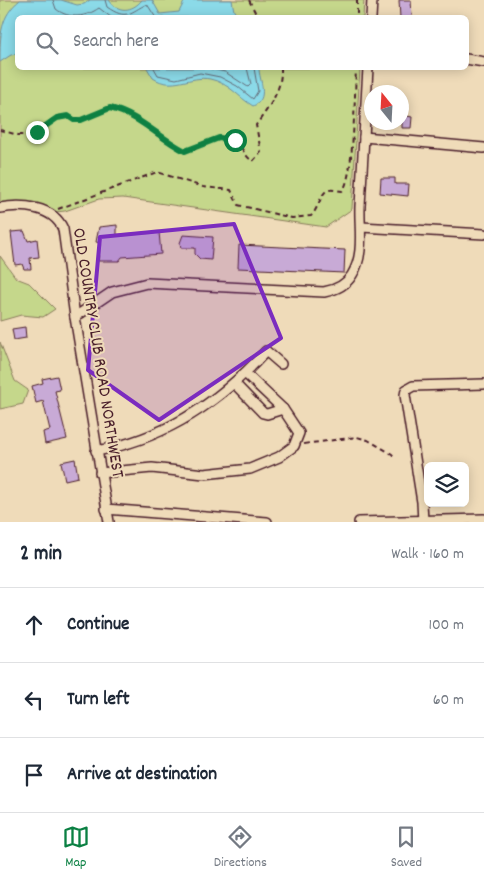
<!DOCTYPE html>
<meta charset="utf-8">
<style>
body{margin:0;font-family:Dekko,sans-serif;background:#f6f6f7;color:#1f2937}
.controls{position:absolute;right:15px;bottom:15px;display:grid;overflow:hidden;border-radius:8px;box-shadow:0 2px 12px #0003}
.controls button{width:45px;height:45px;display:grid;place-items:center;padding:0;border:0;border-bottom:1px solid #e0e1e3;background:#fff;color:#1f2937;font:25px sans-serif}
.compass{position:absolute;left:364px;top:85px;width:45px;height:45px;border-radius:50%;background:#fff;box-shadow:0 2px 12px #0003;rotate:342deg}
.stop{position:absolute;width:15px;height:15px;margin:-11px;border:4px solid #0b8043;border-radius:50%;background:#fff}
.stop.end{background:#0b8043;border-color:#fff;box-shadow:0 1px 5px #0008}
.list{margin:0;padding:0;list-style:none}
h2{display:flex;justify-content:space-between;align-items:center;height:65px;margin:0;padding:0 20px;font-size:21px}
h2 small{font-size:16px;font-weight:400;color:#747a83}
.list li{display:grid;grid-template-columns:32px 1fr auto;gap:15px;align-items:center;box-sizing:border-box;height:75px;padding:0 20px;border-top:1px solid #e0e1e3}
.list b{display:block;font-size:19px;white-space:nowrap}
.list em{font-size:16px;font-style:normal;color:#747a83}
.icon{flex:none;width:28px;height:28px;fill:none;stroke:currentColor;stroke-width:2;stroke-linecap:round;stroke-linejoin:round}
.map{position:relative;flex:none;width:484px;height:522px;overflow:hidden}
.search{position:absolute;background:#fff;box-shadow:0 2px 12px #0003;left:15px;right:15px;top:15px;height:55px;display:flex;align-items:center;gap:12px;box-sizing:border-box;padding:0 18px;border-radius:8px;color:#747a83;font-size:19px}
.sheet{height:290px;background:#fff}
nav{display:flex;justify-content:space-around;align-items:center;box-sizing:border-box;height:70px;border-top:1px solid #e0e1e3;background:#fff;font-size:14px;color:#747a83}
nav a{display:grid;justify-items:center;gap:2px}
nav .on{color:#0b8043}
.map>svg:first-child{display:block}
.green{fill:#c5d78b;stroke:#887b5b}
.water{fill:#8bdae8;stroke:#718f9c}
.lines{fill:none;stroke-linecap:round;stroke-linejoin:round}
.shore{stroke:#646a77;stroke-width:1}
.building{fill:#c8aad6;stroke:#4a1f2b}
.minor-casing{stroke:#4a1f2b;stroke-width:12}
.path{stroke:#4a1f2b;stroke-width:2;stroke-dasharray:5 4;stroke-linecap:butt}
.minor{stroke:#efdbb9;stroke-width:9}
.route{stroke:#0b8043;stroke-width:6}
.marked{fill:#7b2cbf;fill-opacity:0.2;stroke:#7b2cbf;stroke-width:4;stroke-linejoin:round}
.labels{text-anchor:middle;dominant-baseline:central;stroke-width:4;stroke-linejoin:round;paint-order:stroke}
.street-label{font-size:18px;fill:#4a1f2b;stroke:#efdbb9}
</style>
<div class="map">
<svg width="484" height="522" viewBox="0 0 484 522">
<rect width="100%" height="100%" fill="#efdbb9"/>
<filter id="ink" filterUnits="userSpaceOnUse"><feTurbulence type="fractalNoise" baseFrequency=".02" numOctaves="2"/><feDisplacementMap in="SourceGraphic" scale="10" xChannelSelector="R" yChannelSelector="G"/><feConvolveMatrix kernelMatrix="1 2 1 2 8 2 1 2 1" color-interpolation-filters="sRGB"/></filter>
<g filter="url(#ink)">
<!-- green -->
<g class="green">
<polygon points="0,0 364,0 363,18 18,18 18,68 360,68 352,209 326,227 123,198 99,199 65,211 55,212 42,207 0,204"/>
<polygon points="0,256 16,278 29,283 55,309 43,317 21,315 0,321"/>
<polygon points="0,342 15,381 28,390 23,404 0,409"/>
</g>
<!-- water -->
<g class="water">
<path d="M 20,0 L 61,0 L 77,5 L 84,4 L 90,0 L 109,0 C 118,13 132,12 142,0 L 152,0 L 160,14 L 179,12 L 185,0 L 232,0 L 234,11 L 239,17 L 18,18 L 17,54 L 11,55 L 0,62 C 0,35 0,16 20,0 Z"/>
<path d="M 147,68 L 259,68 C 259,80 270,99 253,106 C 238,97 229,83 210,79 C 190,75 173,91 153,78 Z"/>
</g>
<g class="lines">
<!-- shore -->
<g class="shore">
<path d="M 53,0 L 56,9 C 70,20 86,17 99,8 L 112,18"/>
<path d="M 105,0 L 107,7 C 127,21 130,12 147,4 L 156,18"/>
<polyline points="154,68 158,75 176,79 200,73 220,77 237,86 253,99 258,91 254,68"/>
<polyline points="207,68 225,72 248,87 251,84 247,68"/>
</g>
</g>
<!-- building -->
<g class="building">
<polygon points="399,0 411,0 412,18 400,18"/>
<polygon points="402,115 412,117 411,128 402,128"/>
<polygon points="381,178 395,178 395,184 409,184 408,196 380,193"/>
<polygon points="117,225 117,235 159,232 161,254 122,257 119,261 98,261 100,243 96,242 99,227"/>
<polygon points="24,231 28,241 37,239 39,257 30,258 31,269 24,269 22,264 15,265 11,232"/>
<polygon points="183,235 213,237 211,260 200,259 195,254 195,248 181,248 180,243"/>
<polygon points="239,245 345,250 344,273 238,268"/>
<polygon points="25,327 26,338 14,340 12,329"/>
<polygon points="57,376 60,390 55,391 67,439 45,444 43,432 50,430 43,401 36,403 32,386 43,383 42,379"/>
<polygon points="75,459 78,477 65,480 61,462"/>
</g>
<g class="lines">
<!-- minor casing -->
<g class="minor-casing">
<g id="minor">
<polyline points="371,18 372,0"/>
<polyline points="466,59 484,62"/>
<polyline points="364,137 484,148"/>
<path d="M 0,208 C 22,204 53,206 63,229 L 75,317 L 109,522"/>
<polyline points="361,227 484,234"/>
<path d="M 75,317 L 112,292 L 147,283 L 324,292 C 335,290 346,285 352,275 C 365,254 359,229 360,206 C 363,160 365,114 368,68"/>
<polyline points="234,383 263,413 267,414 283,409"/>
<path d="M 96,451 C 165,439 220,402 266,351 L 281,364"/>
<polyline points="100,473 152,468 204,474 250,469 279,457 294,446 299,433 283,409 246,374"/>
<polyline points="106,509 267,522"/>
<polyline points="359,522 484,519"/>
<polyline points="423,522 422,502 405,395 406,390 413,386 484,384"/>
</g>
</g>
<!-- path -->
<g class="path">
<polyline points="249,0 258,18"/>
<polyline points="357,0 357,18"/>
<path d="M 0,130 L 18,135 L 31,135 L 57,117 L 68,116 L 74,120 L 81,120 L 110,108 C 139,115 158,139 185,151 C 201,148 223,127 238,143 C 243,149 246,158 253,161 L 261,152 L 256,125 C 269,107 282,91 281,68"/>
<path d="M 58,209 L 157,172 L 203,187 L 231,190 L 238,205 L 292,218 L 311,216 C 318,210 321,191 329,190 C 333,189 338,191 342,191 C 354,182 355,87 356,68"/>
<polyline points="304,444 357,437 368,440 392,454 395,458"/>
</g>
<!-- minor -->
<use href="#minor" class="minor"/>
</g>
</g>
<g class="lines" filter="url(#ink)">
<!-- route -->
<path class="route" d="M 37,132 L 57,118 L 68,116 L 74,120 L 81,120 L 110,108 C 139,115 159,138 185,151 L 219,138 L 235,140"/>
</g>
<!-- marked area -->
<path class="marked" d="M 234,224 L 281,338 L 159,420 L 88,370 L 100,237 Z"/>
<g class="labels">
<!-- street labels -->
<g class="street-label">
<text transform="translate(97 353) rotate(81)">OLD COUNTRY CLUB ROAD NORTHWEST</text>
</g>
</g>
</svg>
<div class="controls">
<button><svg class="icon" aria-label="layers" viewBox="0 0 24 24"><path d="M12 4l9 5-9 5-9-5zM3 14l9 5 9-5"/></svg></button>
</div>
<svg class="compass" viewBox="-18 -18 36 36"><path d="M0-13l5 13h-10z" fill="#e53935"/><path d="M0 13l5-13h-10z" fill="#747a83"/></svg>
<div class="stop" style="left:235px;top:140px"></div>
<div class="stop end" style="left:37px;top:132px"></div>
<div class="search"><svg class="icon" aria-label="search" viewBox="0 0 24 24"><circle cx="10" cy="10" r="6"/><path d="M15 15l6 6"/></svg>Search here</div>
</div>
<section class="sheet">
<h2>2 min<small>Walk · 160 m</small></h2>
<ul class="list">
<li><svg class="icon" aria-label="ahead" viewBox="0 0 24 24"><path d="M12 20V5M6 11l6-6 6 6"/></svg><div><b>Continue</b></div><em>100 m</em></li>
<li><svg class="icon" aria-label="left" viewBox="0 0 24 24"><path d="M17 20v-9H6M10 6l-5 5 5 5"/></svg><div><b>Turn left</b></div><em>60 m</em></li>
<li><svg class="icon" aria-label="arrive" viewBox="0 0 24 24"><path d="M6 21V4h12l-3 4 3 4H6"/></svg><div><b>Arrive at destination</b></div></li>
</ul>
</section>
<nav>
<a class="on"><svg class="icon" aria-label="map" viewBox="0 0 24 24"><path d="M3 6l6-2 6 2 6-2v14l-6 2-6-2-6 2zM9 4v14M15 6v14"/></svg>Map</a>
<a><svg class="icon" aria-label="directions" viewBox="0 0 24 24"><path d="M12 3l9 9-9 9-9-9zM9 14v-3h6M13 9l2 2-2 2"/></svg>Directions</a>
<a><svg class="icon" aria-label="saved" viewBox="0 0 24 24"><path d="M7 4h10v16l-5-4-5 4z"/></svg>Saved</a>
</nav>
